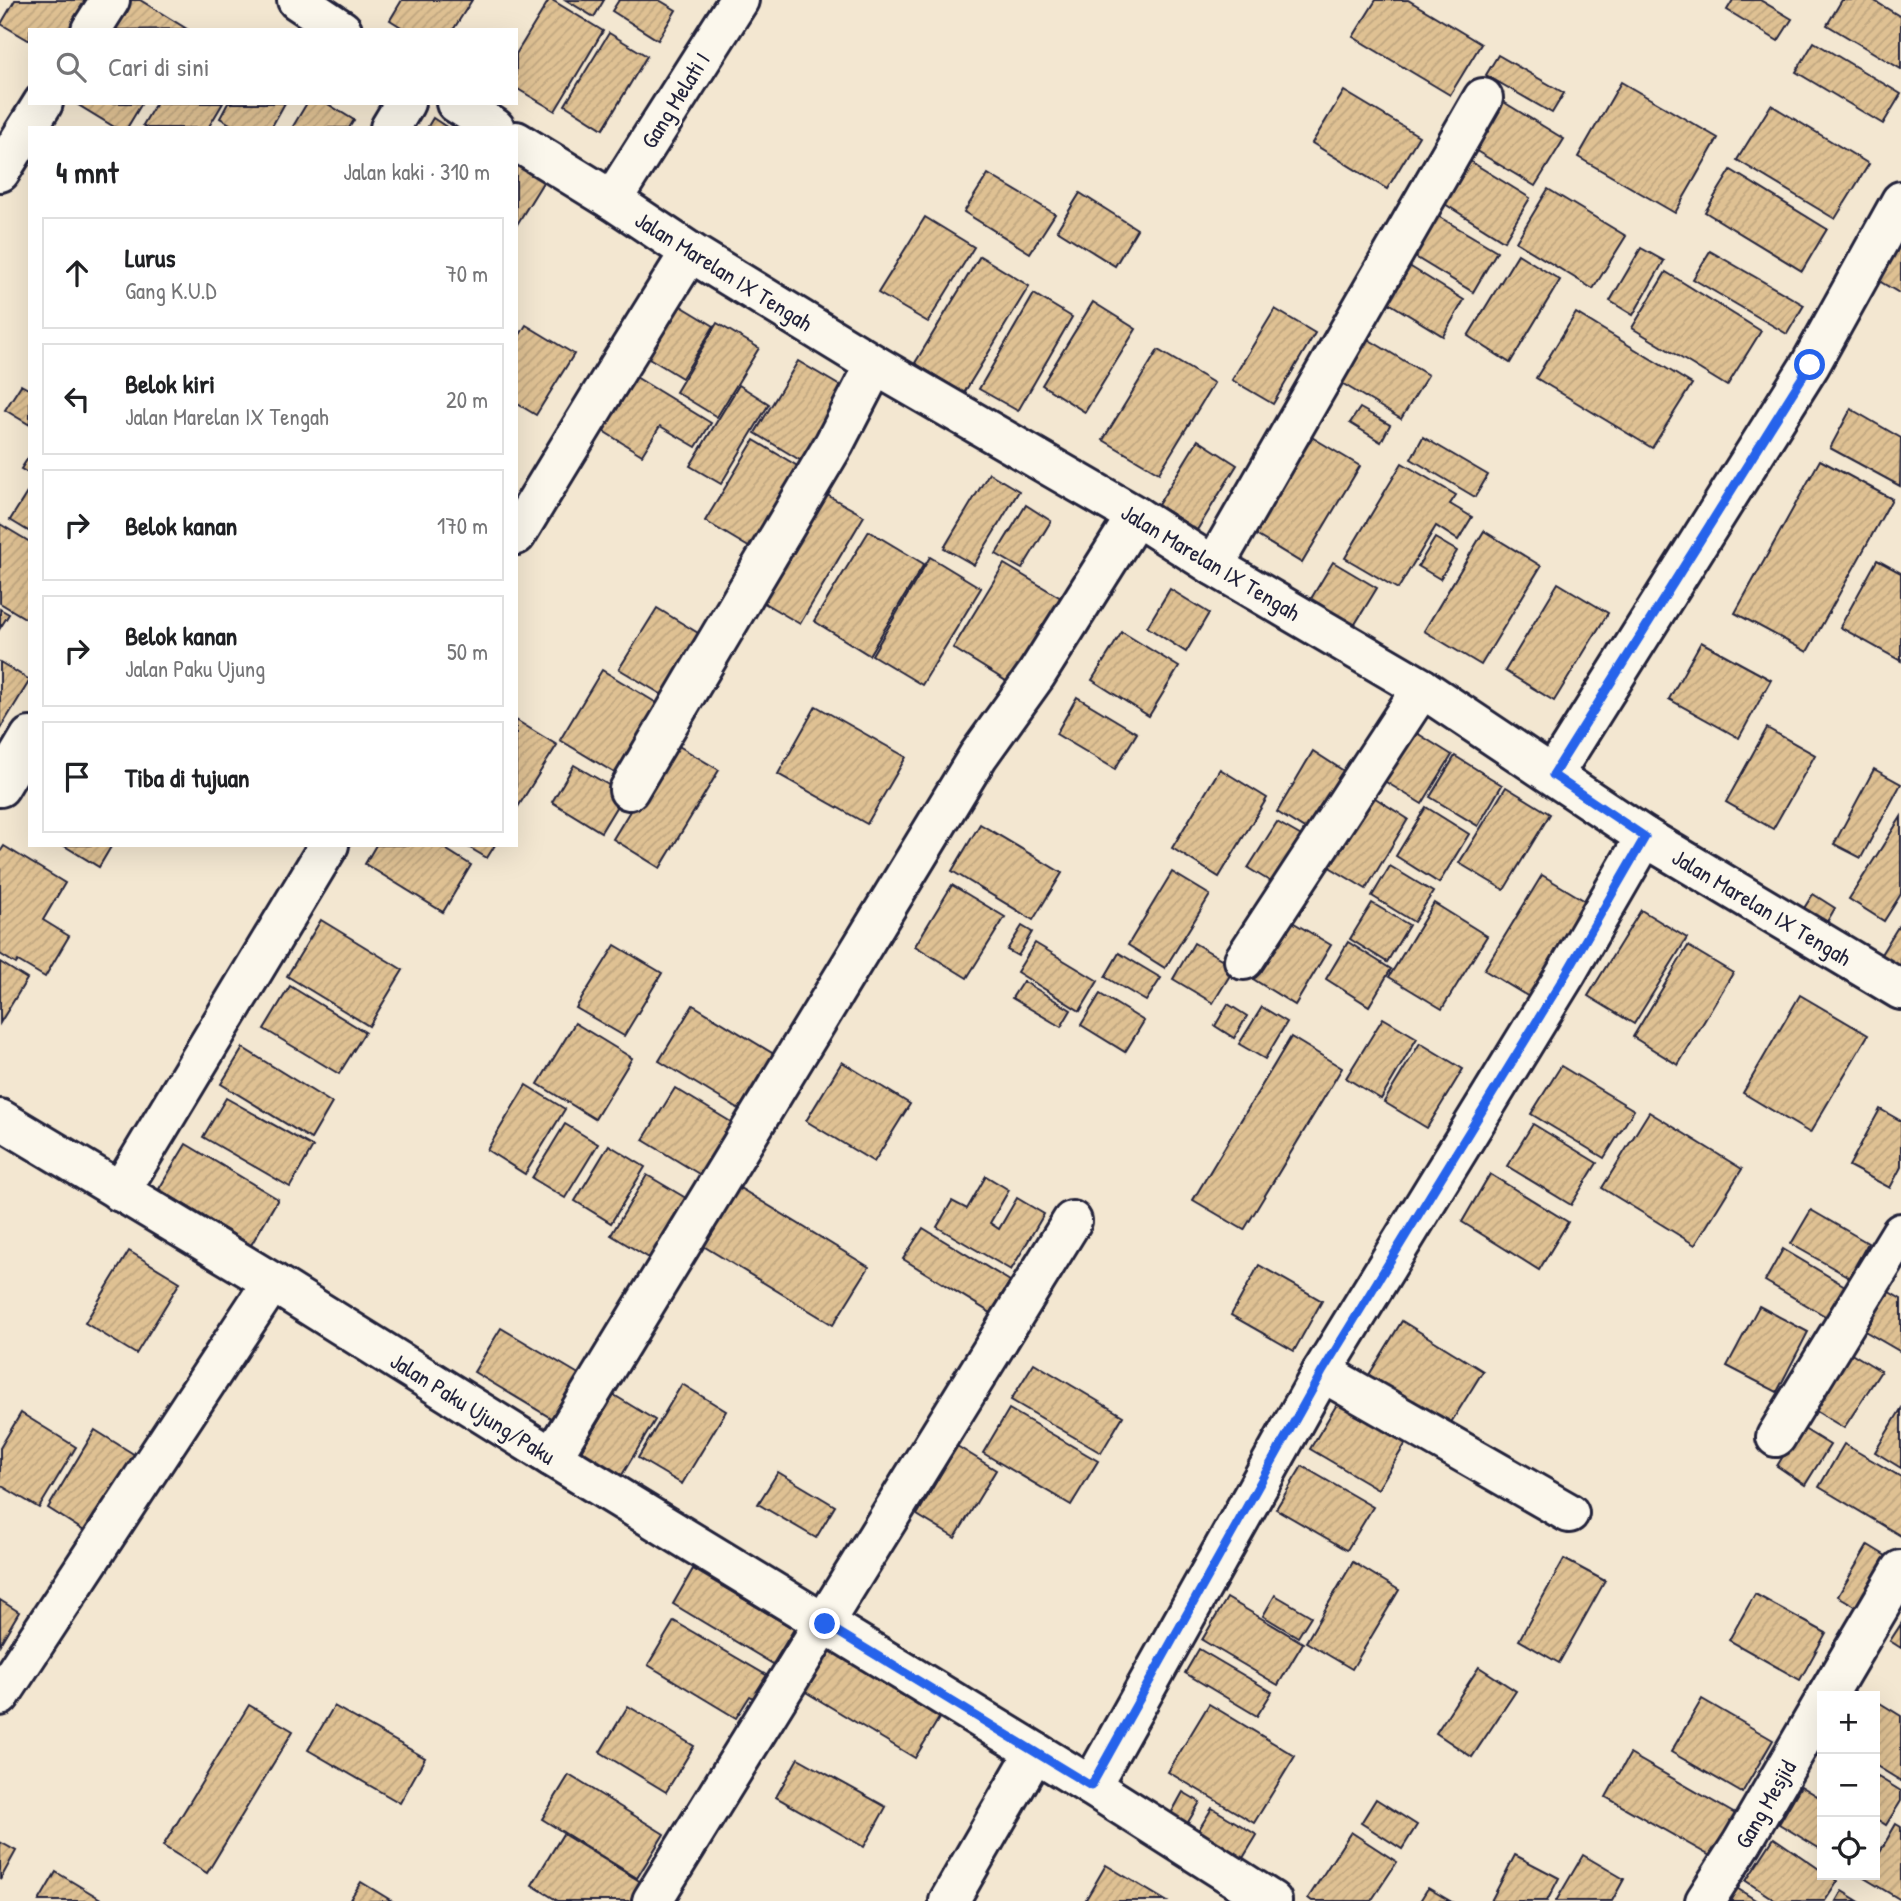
<!DOCTYPE html>
<html lang="id">
<meta charset="utf-8">
<style>
body{margin:0;font-family:"Patrick Hand",sans-serif;background:#f2f2f2;color:#202124}
.controls{position:absolute;right:21px;bottom:21px;display:grid;overflow:hidden;border-radius:0px;box-shadow:0 7px 28px #0002}
.controls button{width:63px;height:63px;display:grid;place-items:center;padding:0;border:0;border-bottom:2px solid #e0e0e0;background:#fff;color:#202124;font:35px sans-serif}
.stop{position:absolute;width:21px;height:21px;margin:-16px;border:5px solid #2563eb;border-radius:50%;background:#fff}
.stop.end{background:#2563eb;border-color:#fff;box-shadow:0 2px 7px #0008}
.list{margin:0;padding:0;list-style:none}
h2{display:flex;justify-content:space-between;align-items:center;height:91px;margin:0;padding:0 28px;font-size:30px}
h2 small{font-size:23px;font-weight:400;color:#757577}
.list li{display:grid;grid-template-columns:46px 1fr auto;gap:21px;align-items:center;box-sizing:border-box;height:112px;margin:0 14px 14px;padding:0 14px;border:2px solid #e0e0e0;border-radius:0px}
.list b{display:block;font-size:26px;white-space:nowrap}
.list p{margin:0;font-size:23px;white-space:nowrap;color:#757577}
.list em{font-size:23px;font-style:normal;color:#757577}
.icon{flex:none;width:38px;height:38px;fill:none;stroke:currentColor;stroke-width:2;stroke-linecap:round;stroke-linejoin:round}
.map{position:relative;flex:none;width:1901px;height:1901px;overflow:hidden}
.search{position:absolute;background:#fff;box-shadow:0 7px 28px #0002;left:28px;top:28px;width:490px;height:77px;display:flex;align-items:center;gap:18px;box-sizing:border-box;padding:0 24px;border-radius:0px;color:#757577;font-size:26px}
.panel{position:absolute;background:#fff;box-shadow:0 7px 28px #0002;left:28px;top:126px;width:490px;height:721px;border-radius:0px}
.map>svg:first-child{display:block}
.building{fill:url(#building-hatch);stroke:#22223b;stroke-width:2}
.lines{fill:none;stroke-linecap:round;stroke-linejoin:round}
.minor-casing{stroke:#22223b;stroke-width:44}
.minor{stroke:#fbf7ec;stroke-width:38}
.route{stroke:#2563eb;stroke-width:9}
.labels{text-anchor:middle;dominant-baseline:central;stroke-width:5;stroke-linejoin:round;paint-order:stroke}
.street-label{font-size:23px;fill:#22223b;stroke:#fbf7ec}
</style>
<div class="map">
<svg width="1901" height="1901" viewBox="0 0 1901 1901">
<defs>
<pattern id="building-hatch" width="6" height="6" patternUnits="userSpaceOnUse" patternTransform="scale(1.75)"><rect width="6" height="6" fill="#dfc193"/><path d="M-1 1l2-2M0 6l6-6M5 7l2-2" fill="none" stroke="#bfa680"/></pattern>
</defs>
<rect width="100%" height="100%" fill="#f3e7d1"/>
<filter id="ink" filterUnits="userSpaceOnUse"><feTurbulence type="fractalNoise" baseFrequency=".0143" numOctaves="2"/><feDisplacementMap in="SourceGraphic" scale="14" xChannelSelector="R" yChannelSelector="G"/><feConvolveMatrix kernelMatrix="1 2 1 2 8 2 1 2 1" color-interpolation-filters="sRGB"/></filter>
<g filter="url(#ink)">
<!-- building -->
<g class="building">
<polygon points="15,0 88,0 70,30 30,30 30,41 1,24"/>
<polygon points="126,0 140,0 187,29 108,30"/>
<polygon points="402,0 472,0 453,30 406,30 390,20"/>
<polygon points="549,0 552,0 603,31 555,111 516,88 516,54"/>
<polygon points="566,0 604,0 594,17"/>
<polygon points="619,0 659,0 676,10 658,40 612,11"/>
<polygon points="1376,0 1408,0 1481,44 1450,95 1353,37"/>
<polygon points="1733,0 1760,0 1792,19 1778,41 1727,10"/>
<polygon points="1842,0 1873,0 1901,17 1901,69 1827,25"/>
<polygon points="609,33 647,56 603,129 565,105"/>
<polygon points="1814,42 1901,94 1883,124 1796,72"/>
<polygon points="1498,55 1564,93 1552,113 1486,75"/>
<polygon points="1621,82 1718,138 1675,213 1578,157"/>
<polygon points="1344,91 1419,136 1387,189 1312,143"/>
<polygon points="1497,98 1564,139 1535,186 1468,146"/>
<polygon points="75,103 142,103 127,128 116,128"/>
<polygon points="156,103 223,103 208,128 147,128 143,125"/>
<polygon points="228,103 285,103 271,128 237,128 220,118"/>
<polygon points="307,103 326,103 354,120 349,128 292,128"/>
<polygon points="1771,105 1869,164 1835,219 1737,160"/>
<polygon points="433,118 448,128 427,128"/>
<polygon points="1465,158 1530,198 1504,241 1440,201"/>
<polygon points="516,162 545,179 516,226"/>
<polygon points="1731,170 1827,229 1802,271 1705,212"/>
<polygon points="988,174 1055,214 1030,253 964,212"/>
<polygon points="1548,189 1626,236 1593,289 1516,242"/>
<polygon points="1080,193 1137,229 1115,266 1057,230"/>
<polygon points="1431,212 1497,251 1473,292 1407,252"/>
<polygon points="925,217 974,247 928,322 878,293"/>
<polygon points="1901,234 1901,294 1874,278"/>
<polygon points="1641,248 1664,261 1633,315 1610,301"/>
<polygon points="1710,251 1804,305 1787,334 1693,279"/>
<polygon points="1518,254 1560,280 1510,363 1468,336"/>
<polygon points="980,256 1029,286 964,393 915,363"/>
<polygon points="1406,264 1464,300 1443,336 1384,300"/>
<polygon points="1666,272 1761,331 1727,386 1632,328"/>
<polygon points="1034,294 1072,317 1018,411 979,389"/>
<polygon points="671,300 714,326 682,378 639,352"/>
<polygon points="1093,302 1136,329 1085,412 1042,385"/>
<polygon points="1275,309 1315,333 1273,404 1232,380"/>
<polygon points="1576,313 1692,384 1652,448 1536,378"/>
<polygon points="717,323 759,348 717,417 676,392"/>
<polygon points="526,325 574,354 536,415 516,403 516,341"/>
<polygon points="1361,335 1428,375 1401,419 1335,379"/>
<polygon points="1158,350 1214,383 1159,473 1103,440"/>
<polygon points="798,361 852,393 808,465 755,433"/>
<polygon points="631,374 711,423 696,447 660,426 642,455 598,428"/>
<polygon points="21,385 30,390 30,425 5,410"/>
<polygon points="739,385 769,404 721,484 690,466"/>
<polygon points="1360,408 1390,425 1381,442 1350,423"/>
<polygon points="1851,409 1901,438 1900,486 1830,448"/>
<polygon points="1300,430 1360,466 1302,563 1241,526"/>
<polygon points="1423,437 1488,475 1475,497 1411,459"/>
<polygon points="754,440 806,471 757,552 705,521"/>
<polygon points="1198,440 1237,465 1197,530 1158,505"/>
<polygon points="30,455 30,474 21,469"/>
<polygon points="1820,460 1892,499 1807,652 1735,613"/>
<polygon points="1402,463 1456,495 1450,504 1472,517 1458,540 1436,526 1398,589 1345,558"/>
<polygon points="989,473 1019,491 974,565 944,548"/>
<polygon points="30,488 30,532 10,520"/>
<polygon points="822,492 864,516 800,624 759,600"/>
<polygon points="1026,505 1051,521 1022,569 996,554"/>
<polygon points="0,524 30,542 30,621 0,603"/>
<polygon points="869,531 924,564 869,655 814,621"/>
<polygon points="1484,531 1541,566 1481,665 1424,631"/>
<polygon points="1435,538 1457,551 1440,579 1418,566"/>
<polygon points="930,557 981,588 922,685 872,655"/>
<polygon points="1877,560 1901,573 1901,661 1840,627"/>
<polygon points="1333,562 1377,588 1352,629 1309,602"/>
<polygon points="1004,564 1071,604 1019,689 953,648"/>
<polygon points="1558,583 1608,613 1554,701 1505,671"/>
<polygon points="1170,589 1209,613 1186,652 1147,627"/>
<polygon points="657,608 708,639 671,700 619,669"/>
<polygon points="0,609 9,614 0,628"/>
<polygon points="1122,632 1179,667 1149,716 1092,680"/>
<polygon points="1701,642 1771,680 1739,738 1669,699"/>
<polygon points="0,662 30,680 0,729"/>
<polygon points="602,670 660,705 618,775 560,740"/>
<polygon points="1077,697 1137,733 1115,769 1056,734"/>
<polygon points="816,706 906,757 867,824 778,774"/>
<polygon points="516,720 557,745 516,810"/>
<polygon points="1767,728 1815,755 1773,829 1726,802"/>
<polygon points="1412,730 1452,755 1422,804 1381,779"/>
<polygon points="672,742 719,770 660,868 613,839"/>
<polygon points="1313,751 1347,773 1311,833 1277,812"/>
<polygon points="1455,756 1502,785 1478,826 1430,797"/>
<polygon points="574,765 624,794 601,832 552,802"/>
<polygon points="1220,769 1267,798 1219,877 1172,848"/>
<polygon points="1874,769 1901,784 1861,858 1834,844"/>
<polygon points="1506,787 1550,814 1504,890 1459,863"/>
<polygon points="1369,794 1408,819 1366,889 1326,865"/>
<polygon points="1426,807 1469,834 1439,883 1396,856"/>
<polygon points="1901,817 1901,894 1884,921 1849,899"/>
<polygon points="1277,822 1305,838 1276,885 1248,868"/>
<polygon points="980,824 1062,873 1033,920 952,871"/>
<polygon points="63,845 112,845 99,867"/>
<polygon points="376,845 439,845 471,865 443,912 365,864"/>
<polygon points="465,845 495,845 487,858"/>
<polygon points="4,846 65,883 43,920 69,936 45,977 18,961 16,964 0,954 0,852"/>
<polygon points="1390,866 1433,892 1414,922 1372,896"/>
<polygon points="1172,872 1210,895 1165,968 1128,945"/>
<polygon points="1542,875 1597,908 1539,1003 1484,970"/>
<polygon points="952,885 1005,917 967,978 915,946"/>
<polygon points="1813,894 1835,908 1824,927 1801,913"/>
<polygon points="1372,903 1409,925 1387,962 1350,939"/>
<polygon points="1434,903 1487,936 1442,1009 1389,977"/>
<polygon points="1641,910 1687,938 1634,1024 1588,996"/>
<polygon points="321,920 403,970 369,1026 287,976"/>
<polygon points="1289,920 1331,945 1295,1005 1253,979"/>
<polygon points="1901,922 1901,980 1875,964"/>
<polygon points="1022,926 1032,932 1018,956 1007,950"/>
<polygon points="1348,942 1391,969 1369,1006 1326,979"/>
<polygon points="1035,943 1098,981 1080,1011 1017,972"/>
<polygon points="1194,943 1235,967 1213,1003 1173,979"/>
<polygon points="615,945 662,973 624,1036 576,1008"/>
<polygon points="1688,946 1733,973 1678,1065 1633,1037"/>
<polygon points="1119,953 1161,978 1146,1001 1105,977"/>
<polygon points="0,962 27,979 0,1023"/>
<polygon points="1023,981 1071,1010 1061,1027 1012,998"/>
<polygon points="290,986 365,1032 339,1074 264,1029"/>
<polygon points="1100,994 1144,1021 1125,1052 1081,1025"/>
<polygon points="1800,995 1868,1035 1810,1133 1743,1093"/>
<polygon points="1228,1004 1247,1016 1234,1038 1215,1026"/>
<polygon points="693,1005 787,1062 753,1118 659,1061"/>
<polygon points="1262,1007 1287,1022 1265,1059 1239,1044"/>
<polygon points="1383,1018 1417,1038 1381,1099 1346,1078"/>
<polygon points="575,1023 632,1058 595,1119 538,1084"/>
<polygon points="1291,1037 1342,1068 1244,1230 1193,1200"/>
<polygon points="1420,1043 1463,1069 1427,1128 1384,1102"/>
<polygon points="243,1048 332,1103 311,1139 221,1084"/>
<polygon points="842,1062 910,1104 874,1162 806,1121"/>
<polygon points="1561,1066 1634,1110 1604,1158 1531,1114"/>
<polygon points="526,1085 565,1109 525,1174 487,1150"/>
<polygon points="675,1088 736,1125 704,1177 643,1140"/>
<polygon points="226,1098 313,1147 290,1187 203,1137"/>
<polygon points="1880,1109 1901,1121 1901,1167 1890,1188 1849,1166"/>
<polygon points="1649,1112 1742,1169 1695,1245 1602,1188"/>
<polygon points="565,1124 598,1144 565,1198 532,1178"/>
<polygon points="1533,1124 1597,1163 1571,1205 1507,1166"/>
<polygon points="186,1144 278,1199 251,1245 159,1189"/>
<polygon points="609,1145 645,1167 611,1223 575,1201"/>
<polygon points="1490,1174 1568,1222 1539,1270 1462,1222"/>
<polygon points="647,1175 696,1204 659,1264 611,1235"/>
<polygon points="986,1176 1009,1190 990,1223 999,1229 1017,1198 1044,1214 1011,1270 937,1227 952,1201 967,1209"/>
<polygon points="735,1185 869,1267 833,1325 700,1244"/>
<polygon points="1811,1210 1868,1243 1849,1277 1791,1244"/>
<polygon points="923,1228 1010,1281 991,1313 903,1259"/>
<polygon points="1783,1249 1845,1286 1827,1317 1765,1281"/>
<polygon points="129,1251 180,1282 136,1354 85,1323"/>
<polygon points="1259,1265 1322,1301 1294,1351 1231,1315"/>
<polygon points="1879,1286 1901,1299 1901,1352 1856,1326"/>
<polygon points="1759,1306 1808,1332 1777,1392 1727,1366"/>
<polygon points="1402,1321 1483,1371 1442,1437 1361,1388"/>
<polygon points="501,1328 582,1376 556,1421 474,1372"/>
<polygon points="1848,1351 1881,1371 1844,1428 1811,1408"/>
<polygon points="1034,1363 1123,1416 1101,1453 1011,1400"/>
<polygon points="682,1384 726,1411 682,1484 638,1458"/>
<polygon points="614,1395 655,1420 619,1480 578,1456"/>
<polygon points="1342,1396 1410,1436 1378,1489 1310,1449"/>
<polygon points="1009,1409 1098,1461 1071,1505 983,1453"/>
<polygon points="1901,1409 1901,1468 1875,1452"/>
<polygon points="21,1413 76,1447 39,1508 0,1485 0,1448"/>
<polygon points="1801,1427 1830,1445 1805,1485 1777,1466"/>
<polygon points="95,1430 140,1458 92,1536 48,1508"/>
<polygon points="1844,1444 1901,1477 1901,1536 1819,1487"/>
<polygon points="957,1446 996,1470 955,1538 917,1515"/>
<polygon points="1302,1466 1373,1507 1347,1550 1276,1509"/>
<polygon points="778,1472 835,1506 816,1538 758,1504"/>
<polygon points="1868,1545 1891,1559 1862,1610 1838,1596"/>
<polygon points="1564,1559 1605,1581 1559,1663 1519,1640"/>
<polygon points="1353,1562 1399,1590 1352,1669 1306,1642"/>
<polygon points="693,1569 794,1629 773,1664 673,1604"/>
<polygon points="1755,1594 1826,1633 1800,1680 1729,1640"/>
<polygon points="1275,1595 1311,1616 1298,1637 1263,1616"/>
<polygon points="1227,1598 1303,1643 1278,1685 1202,1640"/>
<polygon points="0,1600 19,1612 0,1644"/>
<polygon points="674,1621 773,1679 759,1701 750,1696 736,1718 648,1665"/>
<polygon points="1901,1624 1901,1648 1890,1641"/>
<polygon points="832,1643 944,1710 915,1758 804,1691"/>
<polygon points="1199,1649 1272,1692 1257,1716 1185,1673"/>
<polygon points="1479,1667 1516,1691 1472,1757 1436,1733"/>
<polygon points="1702,1699 1773,1740 1742,1793 1671,1752"/>
<polygon points="1875,1700 1901,1716 1901,1781 1875,1765"/>
<polygon points="1209,1704 1295,1756 1254,1823 1168,1772"/>
<polygon points="249,1705 293,1731 207,1873 163,1846"/>
<polygon points="334,1706 425,1758 400,1803 308,1750"/>
<polygon points="628,1706 694,1746 666,1792 600,1752"/>
<polygon points="1630,1754 1737,1815 1712,1857 1606,1797"/>
<polygon points="798,1758 886,1807 864,1847 776,1797"/>
<polygon points="569,1775 664,1834 637,1878 542,1819"/>
<polygon points="1878,1777 1901,1791 1901,1801 1886,1825 1875,1818 1875,1782"/>
<polygon points="1801,1786 1822,1799 1822,1850 1779,1824"/>
<polygon points="1183,1792 1200,1802 1184,1829 1168,1819"/>
<polygon points="1376,1799 1417,1825 1402,1849 1361,1823"/>
<polygon points="1212,1808 1257,1835 1240,1863 1195,1836"/>
<polygon points="1896,1824 1901,1827 1901,1900 1864,1878 1866,1875 1875,1875 1875,1860"/>
<polygon points="1351,1832 1397,1862 1371,1901 1312,1901 1308,1898"/>
<polygon points="563,1834 641,1882 630,1901 558,1901 532,1885"/>
<polygon points="1774,1838 1822,1871 1822,1875 1829,1875 1838,1881 1825,1901 1776,1901 1746,1881"/>
<polygon points="0,1842 16,1851 0,1880"/>
<polygon points="1515,1855 1559,1878 1547,1901 1491,1901"/>
<polygon points="1583,1855 1624,1879 1612,1901 1556,1901"/>
<polygon points="1106,1865 1166,1901 1085,1901"/>
<polygon points="56,1872 104,1901 39,1901"/>
<polygon points="361,1882 392,1901 349,1901"/>
<polygon points="1732,1885 1757,1901 1722,1901"/>
<polygon points="1428,1888 1450,1901 1420,1901"/>
<polygon points="1842,1891 1858,1901 1836,1901"/>
</g>
<g class="lines">
<!-- minor casing -->
<g class="minor-casing">
<g id="minor">
<polyline points="297,0 342,30"/>
<polyline points="91,30 110,0"/>
<polyline points="456,103 495,128"/>
<polyline points="390,128 405,103"/>
<polyline points="516,141 612,200 690,252 875,365 1136,516 1214,566 1422,688 1645,837 1901,990"/>
<polyline points="0,172 43,103"/>
<polyline points="612,200 739,0"/>
<polyline points="516,535 600,397 690,252"/>
<polyline points="1214,566 1483,98"/>
<polyline points="1553,775 1810,365 1901,201"/>
<polyline points="0,787 30,737"/>
<polyline points="629,790 834,444 875,365"/>
<polyline points="1244,960 1422,688"/>
<polyline points="0,1119 272,1282 552,1457 1091,1786 1272,1901"/>
<polyline points="120,1192 329,845"/>
<polyline points="1322,1372 1569,1513"/>
<polyline points="1776,1437 1901,1233"/>
<polyline points="552,1457 978,756 1036,675 1136,516"/>
<polyline points="0,1696 272,1282"/>
<polyline points="1827,1696 1901,1570"/>
<polyline points="1091,1786 1322,1372 1567,972 1645,837"/>
<polyline points="652,1901 1072,1221"/>
<polyline points="949,1901 1035,1752"/>
<polyline points="1705,1901 1742,1843 1822,1705"/>
</g>
</g>
<!-- minor -->
<use href="#minor" class="minor"/>
</g>
</g>
<g class="lines" filter="url(#ink)">
<!-- route -->
<polyline class="route" points="825,1624 1091,1786 1322,1372 1567,972 1645,837 1553,775 1810,365"/>
</g>
<g class="labels">
<!-- street labels -->
<g class="street-label">
<text transform="translate(675 100) rotate(-58)">Gang Melati I</text>
<text transform="translate(724 271) rotate(32)">Jalan Marelan IX Tengah</text>
<text transform="translate(1211 562) rotate(31)">Jalan Marelan IX Tengah</text>
<text transform="translate(1762 907) rotate(31)">Jalan Marelan IX Tengah</text>
<text transform="translate(473 1408) rotate(32)">Jalan Paku Ujung/Paku</text>
<text transform="translate(1765 1804) rotate(-60)">Gang Mesjid</text>
</g>
</g>
</svg>
<div class="controls">
<button>+</button>
<button>−</button>
<button><svg class="icon" aria-label="locate" viewBox="0 0 24 24"><circle cx="12" cy="12" r="6"/><path d="M12 2v4M12 18v4M2 12h4M18 12h4"/></svg></button>
</div>
<div class="stop" style="left:1810px;top:365px"></div>
<div class="stop end" style="left:825px;top:1624px"></div>
<div class="search"><svg class="icon" aria-label="search" viewBox="0 0 24 24"><circle cx="10" cy="10" r="6"/><path d="M15 15l6 6"/></svg>Cari di sini</div>
<section class="panel">
<h2>4 mnt<small>Jalan kaki · 310 m</small></h2>
<ul class="list">
<li><svg class="icon" aria-label="ahead" viewBox="0 0 24 24"><path d="M12 20V5M6 11l6-6 6 6"/></svg><div><b>Lurus</b><p>Gang K.U.D</p></div><em>70 m</em></li>
<li><svg class="icon" aria-label="left" viewBox="0 0 24 24"><path d="M17 20v-9H6M10 6l-5 5 5 5"/></svg><div><b>Belok kiri</b><p>Jalan Marelan IX Tengah</p></div><em>20 m</em></li>
<li><svg class="icon" aria-label="right" viewBox="0 0 24 24"><path d="M7 20v-9h11M14 6l5 5-5 5"/></svg><div><b>Belok kanan</b></div><em>170 m</em></li>
<li><svg class="icon" aria-label="right" viewBox="0 0 24 24"><path d="M7 20v-9h11M14 6l5 5-5 5"/></svg><div><b>Belok kanan</b><p>Jalan Paku Ujung</p></div><em>50 m</em></li>
<li><svg class="icon" aria-label="arrive" viewBox="0 0 24 24"><path d="M6 21V4h12l-3 4 3 4H6"/></svg><div><b>Tiba di tujuan</b></div></li>
</ul>
</section>
</div>
